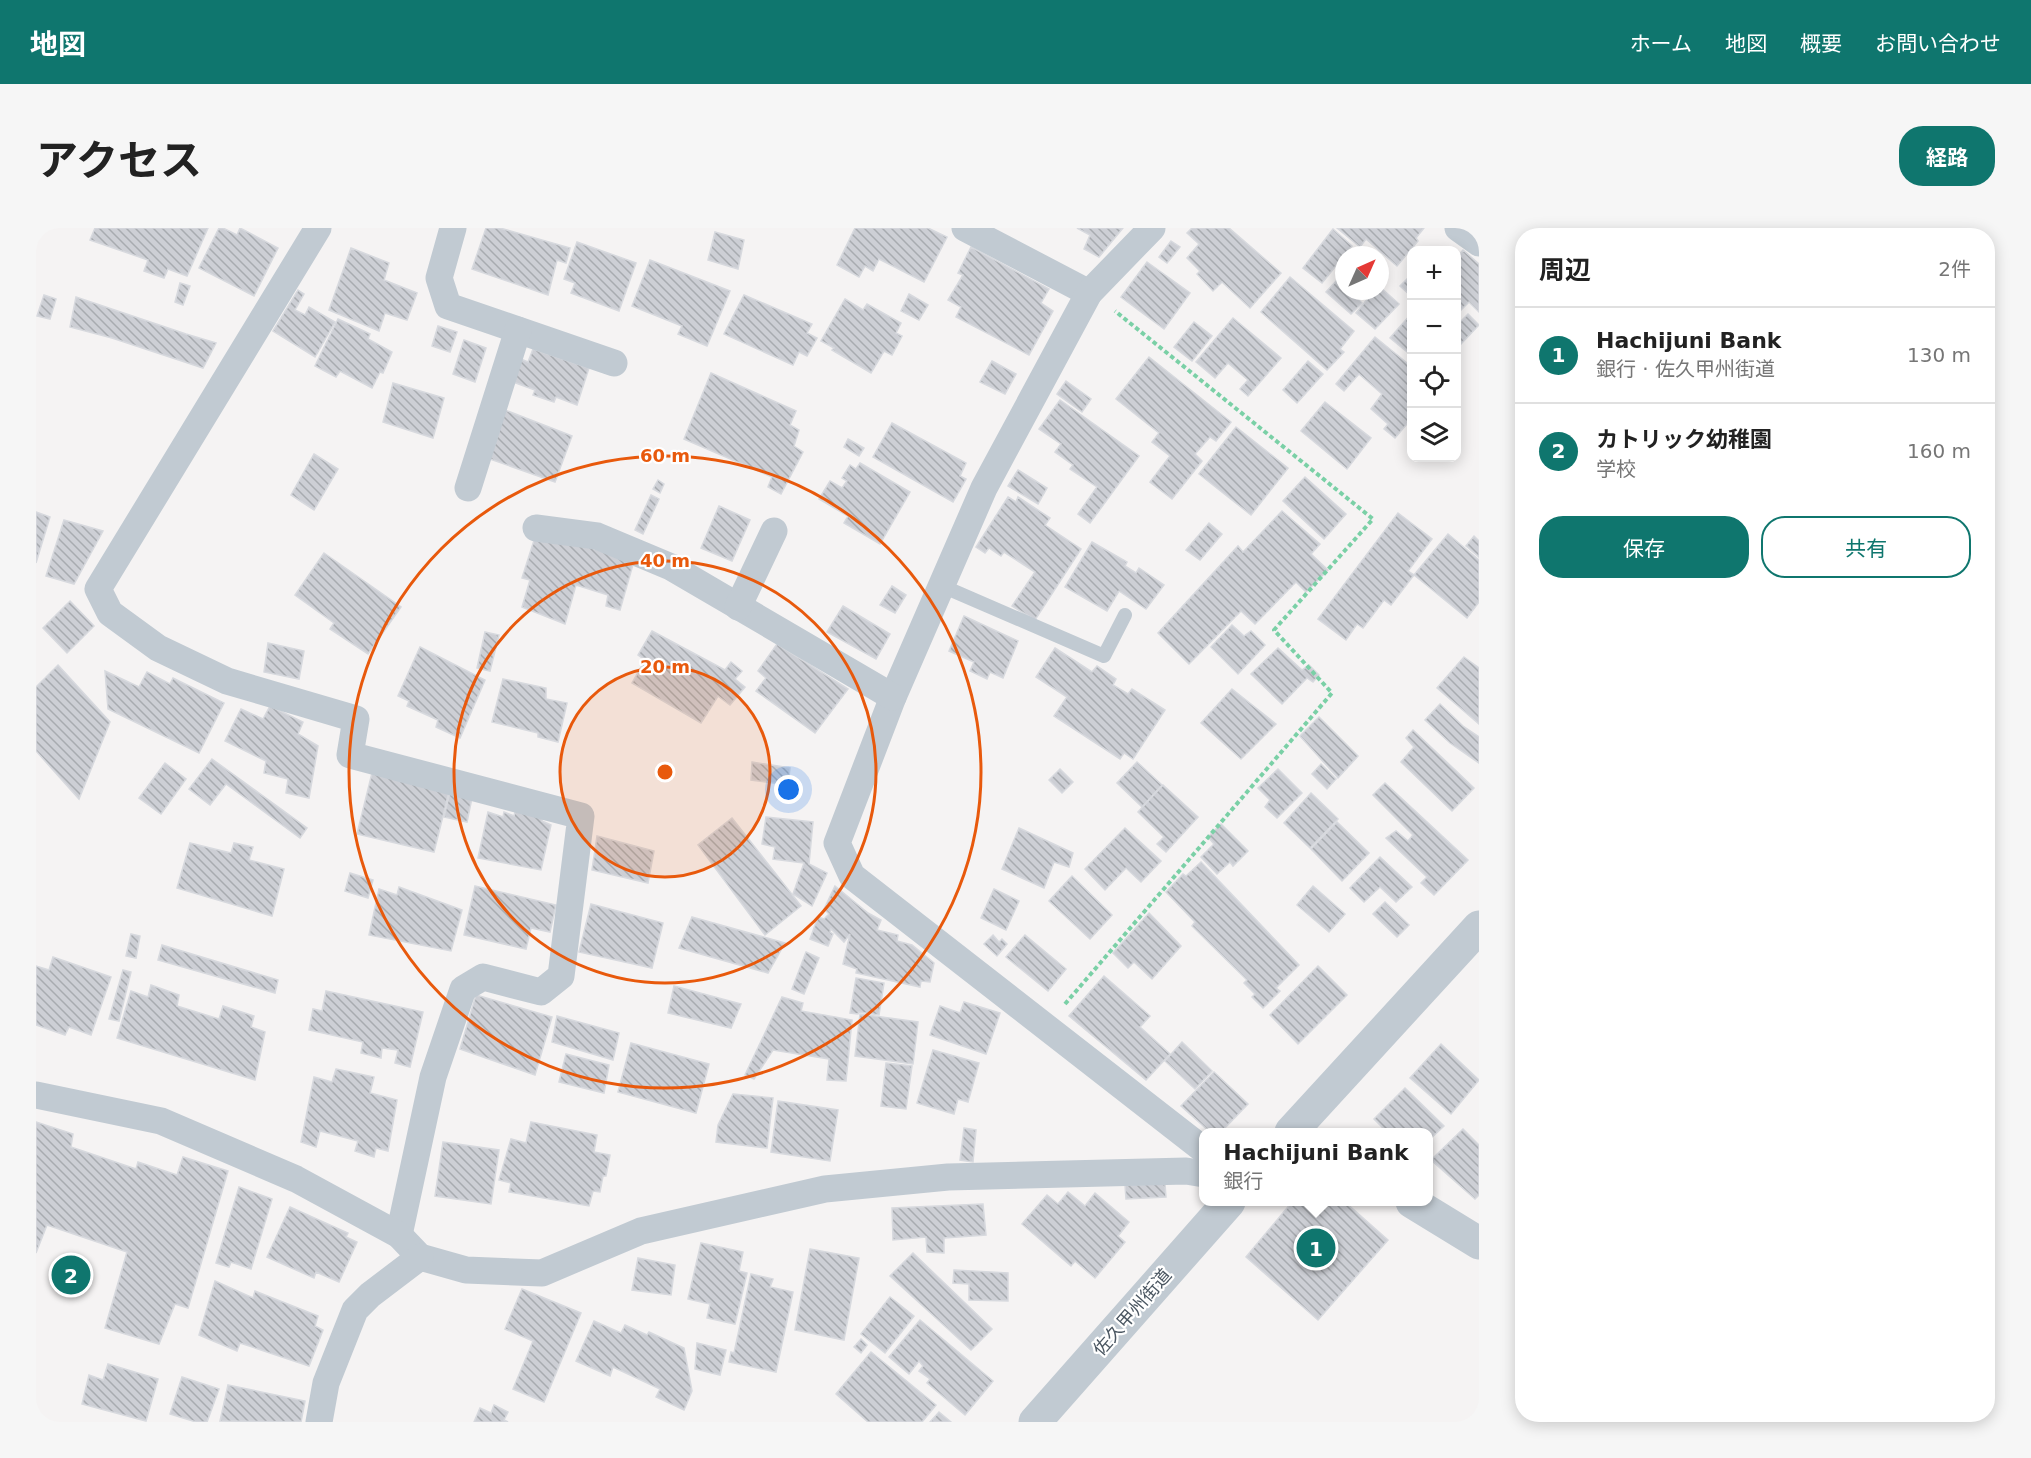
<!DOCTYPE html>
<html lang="ja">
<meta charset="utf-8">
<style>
body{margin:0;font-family:"DejaVu Sans","Noto Sans JP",sans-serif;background:#f6f6f6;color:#222}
.controls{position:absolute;right:18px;top:18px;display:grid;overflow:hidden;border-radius:12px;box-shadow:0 3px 15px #0003}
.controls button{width:54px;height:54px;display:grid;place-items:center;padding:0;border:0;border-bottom:2px solid #e0e0e0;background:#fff;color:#222;font:30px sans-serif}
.compass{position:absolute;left:1299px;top:18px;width:54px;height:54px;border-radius:50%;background:#fff;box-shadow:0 3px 15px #0003;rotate:45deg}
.you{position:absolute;left:753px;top:562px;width:21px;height:21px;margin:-15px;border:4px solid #fff;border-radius:50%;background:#1a73e8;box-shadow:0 0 0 9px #1a73e833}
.badge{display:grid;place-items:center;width:39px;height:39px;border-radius:50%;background:#0f766e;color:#fff;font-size:20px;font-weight:700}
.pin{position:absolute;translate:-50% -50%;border:3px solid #fff;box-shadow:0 2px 6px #0006}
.popup{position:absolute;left:1163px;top:900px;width:234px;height:78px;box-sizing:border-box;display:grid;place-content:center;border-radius:12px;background:#fff;filter:drop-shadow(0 2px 4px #0005);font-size:20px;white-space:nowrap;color:#767676}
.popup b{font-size:22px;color:#222}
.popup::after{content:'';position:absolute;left:50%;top:100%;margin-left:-12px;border:12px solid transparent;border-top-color:#fff}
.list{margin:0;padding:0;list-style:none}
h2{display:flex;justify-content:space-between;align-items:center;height:78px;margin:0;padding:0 24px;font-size:26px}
h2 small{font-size:20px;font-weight:400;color:#767676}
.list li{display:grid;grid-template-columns:39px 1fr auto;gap:18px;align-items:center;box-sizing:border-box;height:96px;padding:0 24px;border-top:2px solid #e0e0e0}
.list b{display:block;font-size:22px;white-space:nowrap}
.list p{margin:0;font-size:20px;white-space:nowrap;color:#767676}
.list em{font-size:20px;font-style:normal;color:#767676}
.actions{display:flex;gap:12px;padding:18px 24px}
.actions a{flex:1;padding:14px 0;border:2px solid #0f766e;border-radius:24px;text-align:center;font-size:21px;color:#0f766e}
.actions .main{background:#0f766e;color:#fff}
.icon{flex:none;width:33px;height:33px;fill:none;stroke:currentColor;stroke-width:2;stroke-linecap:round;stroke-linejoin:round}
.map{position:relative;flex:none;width:1443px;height:1194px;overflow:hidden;border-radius:24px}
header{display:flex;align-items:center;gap:36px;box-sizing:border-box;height:84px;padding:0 30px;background:#0f766e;color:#fff}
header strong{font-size:28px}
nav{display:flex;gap:33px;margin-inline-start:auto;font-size:21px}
.intro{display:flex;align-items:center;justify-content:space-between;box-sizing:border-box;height:144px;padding:0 36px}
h1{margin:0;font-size:42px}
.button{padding:15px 27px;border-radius:24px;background:#0f766e;color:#fff;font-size:21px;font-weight:700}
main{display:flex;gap:36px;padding:0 36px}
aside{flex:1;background:#fff;border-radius:24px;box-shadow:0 3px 15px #0003}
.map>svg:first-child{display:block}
.building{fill:url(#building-back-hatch);stroke:#d7d9de;stroke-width:1.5}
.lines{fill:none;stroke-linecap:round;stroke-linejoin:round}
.path{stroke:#7ad0a6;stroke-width:4;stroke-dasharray:4.5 3;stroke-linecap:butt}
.service{stroke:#c1cad2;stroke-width:14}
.minor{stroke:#c1cad2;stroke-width:27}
.tertiary{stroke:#c1cad2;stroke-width:33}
.ring{fill:none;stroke:#e8590c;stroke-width:3}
.labels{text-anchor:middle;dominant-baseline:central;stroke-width:4.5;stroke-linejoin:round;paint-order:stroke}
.street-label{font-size:18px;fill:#4a5661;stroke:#fff}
.centre{fill:#e8590c;stroke:#fff;stroke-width:3}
.ring-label{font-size:18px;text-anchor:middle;font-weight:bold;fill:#e8590c;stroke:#fff;stroke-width:4.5;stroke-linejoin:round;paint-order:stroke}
</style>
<header>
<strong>地図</strong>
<nav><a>ホーム</a><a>地図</a><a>概要</a><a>お問い合わせ</a></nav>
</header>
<div class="intro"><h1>アクセス</h1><a class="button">経路</a></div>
<main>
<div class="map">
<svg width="1443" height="1194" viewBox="0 0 1443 1194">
<defs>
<pattern id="building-back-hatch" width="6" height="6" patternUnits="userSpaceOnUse" patternTransform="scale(1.5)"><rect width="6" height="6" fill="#cdcfd5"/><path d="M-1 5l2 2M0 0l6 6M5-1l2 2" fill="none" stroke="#a8abb0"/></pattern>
</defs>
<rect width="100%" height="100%" fill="#f5f3f3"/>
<!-- building -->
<g class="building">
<polygon points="59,0 172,0 151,48 132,41 128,50 108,43 112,32 54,12"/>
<polygon points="183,0 187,0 201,7 204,0 242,20 218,68 163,40"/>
<polygon points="450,0 464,0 534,20 530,35 521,32 512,67 436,41"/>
<polygon points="819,0 892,0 911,9 888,54 843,31 837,43 829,38 823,49 801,37"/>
<polygon points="1041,0 1087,0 1063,29 1048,21 1054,7"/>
<polygon points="1156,0 1193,0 1245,45 1214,80 1186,54 1177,63 1161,46 1164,43 1151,30 1163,16 1151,5"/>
<polygon points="1301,0 1388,0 1380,10 1382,13 1361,38 1330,11 1324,19"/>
<polygon points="1297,1 1316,18 1286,55 1267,40"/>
<polygon points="679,4 708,12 702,41 672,32"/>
<polygon points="1135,13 1144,19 1131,35 1123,29"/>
<polygon points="541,14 600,35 583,83 535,65 539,55 528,51"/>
<polygon points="935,19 1013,61 1005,75 1017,83 993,127 920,89 925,79 912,72 927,47 922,45"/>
<polygon points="315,20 353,35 348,52 381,65 371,92 349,85 343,103 293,82"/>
<polygon points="1427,22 1443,36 1443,84 1433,74 1423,84 1420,82 1420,30"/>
<polygon points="614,32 694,63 671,118 642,106 646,98 596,78"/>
<polygon points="1111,34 1154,65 1128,101 1085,69"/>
<polygon points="1376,46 1376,69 1364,58"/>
<polygon points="1254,49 1318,103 1304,121 1308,124 1291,142 1225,84"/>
<polygon points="1301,52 1308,59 1308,63 1313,63 1326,75 1315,86 1290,64"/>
<polygon points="144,55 154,58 147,77 139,74"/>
<polygon points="1344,59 1363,76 1339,101 1320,85 1338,63 1344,63"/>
<polygon points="262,62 268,66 259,82 269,87 273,79 299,94 279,129 237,103"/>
<polygon points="873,66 892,77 883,92 865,83"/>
<polygon points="8,67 20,71 14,91 1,88"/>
<polygon points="708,67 776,96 771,105 781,110 771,128 763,124 757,137 688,106"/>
<polygon points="40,69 150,106 180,115 167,140 76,110 34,99"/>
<polygon points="809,71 827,82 831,76 865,95 860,105 866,108 856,127 848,123 835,145 796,122 798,120 785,113"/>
<polygon points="1375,86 1376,87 1376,128 1354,110"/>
<polygon points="1432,86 1443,97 1425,116 1420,112 1420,98"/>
<polygon points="1197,90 1245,130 1212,168 1204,161 1212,152 1192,135 1179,150 1160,134"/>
<polygon points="302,91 334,106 332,111 356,124 347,145 344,144 336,160 304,143 300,149 279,138"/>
<polygon points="1158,94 1176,108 1156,133 1138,119"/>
<polygon points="402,98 421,104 414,124 396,118"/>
<polygon points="1339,109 1376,139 1376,190 1359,210 1348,201 1352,196 1335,181 1346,166 1323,146 1308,163 1300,156"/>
<polygon points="428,112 450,120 439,154 417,146"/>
<polygon points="497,121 553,140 541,177 520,169 518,174 497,167 499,162 477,154 485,131 492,134"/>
<polygon points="1113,129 1195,194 1180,213 1174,209 1159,226 1166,233 1136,271 1114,254 1134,228 1116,214 1123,205 1080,171"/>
<polygon points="956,133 980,146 969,166 944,154"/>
<polygon points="1272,133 1287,146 1261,175 1247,162"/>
<polygon points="675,145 760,183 754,197 763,202 758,218 767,224 745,266 732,259 736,249 648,211"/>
<polygon points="1030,153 1055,171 1046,184 1021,166"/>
<polygon points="357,155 408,170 397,210 347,194"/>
<polygon points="1024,172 1103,228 1054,295 1042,286 1061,259 1034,241 1037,237 1019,224 1025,216 1003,201"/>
<polygon points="1289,174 1335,210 1311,241 1265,203"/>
<polygon points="469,182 536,208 519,254 454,231"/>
<polygon points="856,195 930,235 924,248 930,251 917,274 837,229"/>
<polygon points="1200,199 1252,240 1215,287 1163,246"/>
<polygon points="812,211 828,220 823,228 808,219"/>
<polygon points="278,226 302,241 278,282 255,267"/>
<polygon points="824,235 874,264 844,316 808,295 812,288 783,271 794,253 806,260 811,253 806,250 814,237 820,241"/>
<polygon points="982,242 1011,260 1002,276 972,258"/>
<polygon points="1269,249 1310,286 1288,311 1247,273"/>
<polygon points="622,252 628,256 624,265 617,261"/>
<polygon points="615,267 623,271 607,306 599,302"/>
<polygon points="972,269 980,274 982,269 1014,290 1009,297 1045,321 999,392 976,378 999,344 968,324 965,328 953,320 949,325 940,319"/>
<polygon points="683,278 714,292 696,333 665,320"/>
<polygon points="1246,283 1284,316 1275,326 1292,342 1270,364 1260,354 1219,396 1205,383 1153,436 1122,405 1202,318 1207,324"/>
<polygon points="0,284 14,289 0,335"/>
<polygon points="1362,285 1396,311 1372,343 1378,347 1355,377 1348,372 1327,400 1321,396 1310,412 1282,391"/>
<polygon points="28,292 67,303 38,356 10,348"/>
<polygon points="1173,295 1186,306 1164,332 1150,322"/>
<polygon points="501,303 598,333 584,382 570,378 572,367 540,357 529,396 486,379 494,352 486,350"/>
<polygon points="1412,306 1443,332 1443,374 1431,390 1378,347"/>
<polygon points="1438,308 1443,313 1443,329 1430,318"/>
<polygon points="1056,314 1091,334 1089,338 1100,345 1103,340 1128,357 1110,381 1083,363 1071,383 1029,359"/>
<polygon points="288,325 365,379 332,426 294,401 298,395 259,367"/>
<polygon points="856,358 870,367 859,385 844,377"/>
<polygon points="34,373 58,398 31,425 7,400"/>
<polygon points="807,378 854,406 840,431 791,404"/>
<polygon points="928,388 982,413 967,450 954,444 951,451 934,443 938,434 913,423"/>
<polygon points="1196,397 1208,408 1215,403 1229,417 1202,446 1175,419"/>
<polygon points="616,403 689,442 695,434 706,443 699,451 709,459 694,477 682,468 665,495 596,455 609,432 602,427"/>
<polygon points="449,404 463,407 454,443 441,440"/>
<polygon points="232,415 268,423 263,451 228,444"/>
<polygon points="741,416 812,461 779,505 720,463 730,450 722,443"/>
<polygon points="384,419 449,452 424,510 400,499 402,492 371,478 373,473 362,468"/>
<polygon points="1019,420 1056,444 1061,438 1080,451 1077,457 1092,466 1096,461 1129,482 1097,531 1088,525 1084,531 1018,488 1031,469 1000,449"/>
<polygon points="1242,420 1266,442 1273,437 1283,447 1277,454 1271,450 1246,476 1215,446"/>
<polygon points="1428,429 1443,440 1443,496 1401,460"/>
<polygon points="22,437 74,494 43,571 0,523 0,459"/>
<polygon points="69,443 103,459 111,444 134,456 137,450 188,475 163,525 72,481"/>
<polygon points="467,451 510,460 510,471 531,475 522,514 502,509 502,505 456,494"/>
<polygon points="1196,461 1240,496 1205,531 1165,495"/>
<polygon points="1404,476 1427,498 1443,509 1443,535 1414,515 1389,492"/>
<polygon points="234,478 267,494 262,506 282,518 273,570 250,565 252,551 228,545 230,533 189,513 205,481 227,491"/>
<polygon points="1283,489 1322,528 1302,550 1264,508"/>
<polygon points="1377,502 1438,560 1416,583 1365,534 1378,519 1370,510"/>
<polygon points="176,531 271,600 264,610 190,556 174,577 153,561"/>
<polygon points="716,534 754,540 752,557 715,552"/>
<polygon points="1101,534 1126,557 1106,579 1081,555"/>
<polygon points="129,535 150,551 125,586 103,570"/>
<polygon points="1285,536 1300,551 1291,561 1276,546"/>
<polygon points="1024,541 1037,554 1026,565 1013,552"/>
<polygon points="1242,541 1266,565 1241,590 1229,579 1234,572 1222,560"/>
<polygon points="336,545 413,564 398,624 321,606"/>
<polygon points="1349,555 1432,632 1398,667 1385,655 1391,649 1350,610 1360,603 1372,613 1377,607 1337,567"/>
<polygon points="1127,557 1162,589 1130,624 1121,616 1128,609 1102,584"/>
<polygon points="414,564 436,570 431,594 408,589"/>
<polygon points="1275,565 1302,591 1274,620 1248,595"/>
<polygon points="480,580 507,588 506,593 515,597 505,642 442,630 452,584 467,589 468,584 478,588"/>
<polygon points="730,589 777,594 773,636 791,645 776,678 757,666 768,635 737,631 739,619 726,616"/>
<polygon points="696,590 765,678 729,707 662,617"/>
<polygon points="1301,594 1333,625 1306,653 1275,621"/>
<polygon points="1185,596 1212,623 1197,638 1194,634 1181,646 1165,629 1178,616 1172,609"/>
<polygon points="983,600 1037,625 1033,639 1018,634 1008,660 966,641"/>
<polygon points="1089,600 1125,633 1105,654 1090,640 1069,662 1049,641"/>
<polygon points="561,608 618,623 612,655 556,642"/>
<polygon points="154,615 195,625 198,615 217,619 213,632 248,641 236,688 141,660"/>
<polygon points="1344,629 1376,659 1360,674 1344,659 1328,674 1314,660"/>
<polygon points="1165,634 1263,737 1240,760 1244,763 1227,780 1216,769 1219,766 1208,755 1211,752 1156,698 1159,694 1130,664 1147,646 1150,648"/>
<polygon points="314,645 337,652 332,670 309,663"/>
<polygon points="1036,648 1076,687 1054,711 1013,673"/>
<polygon points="439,658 520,677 514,704 495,700 490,721 428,707"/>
<polygon points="799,658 832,685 845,692 841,702 862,707 861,713 876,717 898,735 894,754 885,753 884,759 820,745 821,741 807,736 814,706 808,714 795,701 794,704 797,706 792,718 774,711 782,689 788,691 793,686 788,681"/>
<polygon points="1277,658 1309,686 1293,704 1261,677"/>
<polygon points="363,659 426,682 415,723 333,707 343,661 361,667"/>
<polygon points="958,661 983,673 970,702 945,690"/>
<polygon points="1349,674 1373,697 1361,709 1337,686"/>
<polygon points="555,676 627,695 616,740 543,724"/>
<polygon points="1113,685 1145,718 1116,751 1098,734 1092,740 1077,725"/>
<polygon points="656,689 749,715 732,745 643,720"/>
<polygon points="95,706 104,708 100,730 90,728"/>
<polygon points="957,707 963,714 966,711 971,716 961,728 948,716"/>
<polygon points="989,707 1030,741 1012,763 970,729"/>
<polygon points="126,717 242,752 239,765 122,732"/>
<polygon points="770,724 783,730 768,766 756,761"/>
<polygon points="17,729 75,749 55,807 33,799 29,807 0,797 0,738 13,742"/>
<polygon points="1282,738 1311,767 1262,816 1234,787"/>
<polygon points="87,742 95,744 83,793 73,791"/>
<polygon points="1068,748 1114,788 1104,799 1134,826 1110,852 1033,788"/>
<polygon points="820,750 848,755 843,787 823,784 822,786 814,785"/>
<polygon points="115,757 143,767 141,778 183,791 187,778 218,788 215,799 229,804 219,852 81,810 95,763 112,769"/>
<polygon points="638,758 705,776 695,800 632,785"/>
<polygon points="290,763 387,784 374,839 359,835 362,822 346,820 345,830 325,825 327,814 273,802 277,781 286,783"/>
<polygon points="440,767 516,789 499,847 424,821"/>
<polygon points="746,769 767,775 765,783 816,792 810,853 791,852 793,831 737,822 718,851 709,847"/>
<polygon points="928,774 964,785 950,826 894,807 904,778 924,785"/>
<polygon points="824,786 882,794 877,836 819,828"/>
<polygon points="521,788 583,805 577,832 516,814"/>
<polygon points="1146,814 1176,843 1159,861 1129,833"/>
<polygon points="595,815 673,836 660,885 582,864"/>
<polygon points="1405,816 1443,852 1415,886 1374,850"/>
<polygon points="897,822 943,835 932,874 922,871 918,886 881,875"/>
<polygon points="530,826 573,837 568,865 523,854"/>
<polygon points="850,835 876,838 870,881 845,878"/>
<polygon points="300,841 338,849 334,865 361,872 352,923 340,920 338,929 319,923 322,913 284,903 280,919 265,914 278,849 296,854"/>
<polygon points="1178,844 1212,876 1185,904 1174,904 1145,878"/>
<polygon points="1369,860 1408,898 1392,913 1392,904 1351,904 1338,891"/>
<polygon points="697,866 737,870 731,920 680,914 682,897"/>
<polygon points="742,873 802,882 794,933 735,924"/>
<polygon points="0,894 37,906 35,919 100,941 102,934 141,947 147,929 192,943 152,1080 139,1076 123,1116 69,1100 91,1024 11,997 0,1025"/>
<polygon points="495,894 561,907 558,924 574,927 570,948 567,948 564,964 557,963 553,978 473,964 475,955 463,952 475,911 490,915"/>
<polygon points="928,900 940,902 937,934 924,932"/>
<polygon points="1427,901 1443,917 1443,967 1439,971 1395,932"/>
<polygon points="407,914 463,922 455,976 399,968"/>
<polygon points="1129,956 1130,969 1090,971 1089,957"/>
<polygon points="203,959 236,971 215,1041 195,1034 193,1039 180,1035"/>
<polygon points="1032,964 1049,978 1059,965 1093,994 1082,1008 1089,1014 1059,1050 1039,1033 1035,1038 986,996 1011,967 1022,976"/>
<polygon points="1256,974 1309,974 1352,1012 1282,1092 1210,1029"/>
<polygon points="947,976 950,1007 908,1010 908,1025 891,1024 890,1009 857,1012 856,980"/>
<polygon points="254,979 312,1005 310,1009 321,1014 303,1054 280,1044 278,1050 231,1029"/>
<polygon points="665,1015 707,1024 703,1043 711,1045 699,1096 671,1090 674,1076 652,1071"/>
<polygon points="774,1021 823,1030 808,1112 759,1102"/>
<polygon points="877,1025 956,1101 935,1122 854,1048"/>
<polygon points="602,1030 639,1037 635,1067 596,1062"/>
<polygon points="918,1042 972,1045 972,1073 933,1072 933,1056 917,1055"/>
<polygon points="715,1046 737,1051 734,1059 757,1064 740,1144 693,1134 695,1124 698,1125"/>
<polygon points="179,1053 217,1070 219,1063 282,1088 279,1098 287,1102 273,1138 204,1115 201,1123 163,1107"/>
<polygon points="486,1061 545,1085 508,1174 477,1161 497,1113 469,1101"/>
<polygon points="854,1069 878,1088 849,1125 825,1106"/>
<polygon points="884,1092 957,1153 929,1187 891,1155 894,1151 883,1143 887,1138 883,1133 873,1146 853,1129"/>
<polygon points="558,1093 585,1105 589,1097 611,1107 613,1104 648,1120 656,1163 648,1182 620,1169 624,1161 577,1139 574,1148 540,1133"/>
<polygon points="825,1111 831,1117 825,1125 818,1119"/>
<polygon points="661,1115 690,1122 684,1147 659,1141"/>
<polygon points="835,1124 900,1177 886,1194 832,1194 800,1166"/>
<polygon points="72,1136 122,1151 110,1193 46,1176 53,1147 67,1152"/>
<polygon points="146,1149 183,1161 171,1194 160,1194 134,1186"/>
<polygon points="192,1157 269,1173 265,1194 184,1193"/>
<polygon points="458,1177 472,1184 468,1192 472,1194 438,1194 444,1180 455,1185"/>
<polygon points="903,1184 915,1194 894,1194"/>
</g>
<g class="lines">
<!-- path -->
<polyline class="path" points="1029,776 1296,465 1238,402 1337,291 1079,83"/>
<!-- service -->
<polyline class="service" points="906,358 1068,428 1089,387"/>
<!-- minor -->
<g class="minor">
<polyline points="282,0 62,361 74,385 122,420 191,453 320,491 314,527 545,588 525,748 505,764 447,749 427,761 397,849 363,1007"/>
<polyline points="417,0 403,50 412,78 578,135"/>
<polyline points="929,0 1053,65"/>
<polyline points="1116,0 1053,65 948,260 857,469 801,615 816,648 1168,922"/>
<polyline points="1422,0 1443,15"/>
<polyline points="432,260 482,102"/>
<polyline points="500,300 561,308 635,339 857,469"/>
<polyline points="702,379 738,303"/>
<polyline points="0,867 125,893 260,951 363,1007 384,1029 430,1042 506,1045 605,1003 789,961 912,949 1150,943 1168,946"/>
<polyline points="283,1194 290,1155 319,1082 334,1067 384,1029"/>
</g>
<!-- tertiary -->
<g class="tertiary">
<polyline points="1255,904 1443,699"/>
<polyline points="1376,974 1443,1015"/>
<polyline points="999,1194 1193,974"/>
</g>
</g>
<!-- distance rings -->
<circle cx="629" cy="544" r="105" fill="#e8590c" fill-opacity=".12"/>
<g class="ring">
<circle cx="629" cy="544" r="105"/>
<circle cx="629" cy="544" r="211"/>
<circle cx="629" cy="544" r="316"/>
</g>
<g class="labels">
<!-- street labels -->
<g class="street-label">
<text transform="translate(1096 1084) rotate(-49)">佐久甲州街道</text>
</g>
</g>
<circle cx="629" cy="544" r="9" class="centre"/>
<g class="ring-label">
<text x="629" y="234">60 m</text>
<text x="629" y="339">40 m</text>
<text x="629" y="445">20 m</text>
</g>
</svg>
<div class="controls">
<button>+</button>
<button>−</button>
<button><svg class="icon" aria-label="locate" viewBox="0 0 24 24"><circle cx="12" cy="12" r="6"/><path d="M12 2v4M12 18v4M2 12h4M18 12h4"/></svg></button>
<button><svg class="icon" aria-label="layers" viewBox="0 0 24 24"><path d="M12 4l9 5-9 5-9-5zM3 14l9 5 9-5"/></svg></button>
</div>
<svg class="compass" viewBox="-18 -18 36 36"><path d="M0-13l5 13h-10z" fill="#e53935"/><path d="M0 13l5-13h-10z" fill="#767676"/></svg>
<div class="you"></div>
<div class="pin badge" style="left:1280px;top:1020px">1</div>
<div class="popup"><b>Hachijuni Bank</b>銀行</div>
<div class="pin badge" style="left:35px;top:1047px">2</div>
</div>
<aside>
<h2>周辺<small>2件</small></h2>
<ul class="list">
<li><span class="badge">1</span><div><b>Hachijuni Bank</b><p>銀行 · 佐久甲州街道</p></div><em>130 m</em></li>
<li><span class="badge">2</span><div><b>カトリック幼稚園</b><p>学校</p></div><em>160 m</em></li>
</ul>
<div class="actions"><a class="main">保存</a><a>共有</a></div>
</aside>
</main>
